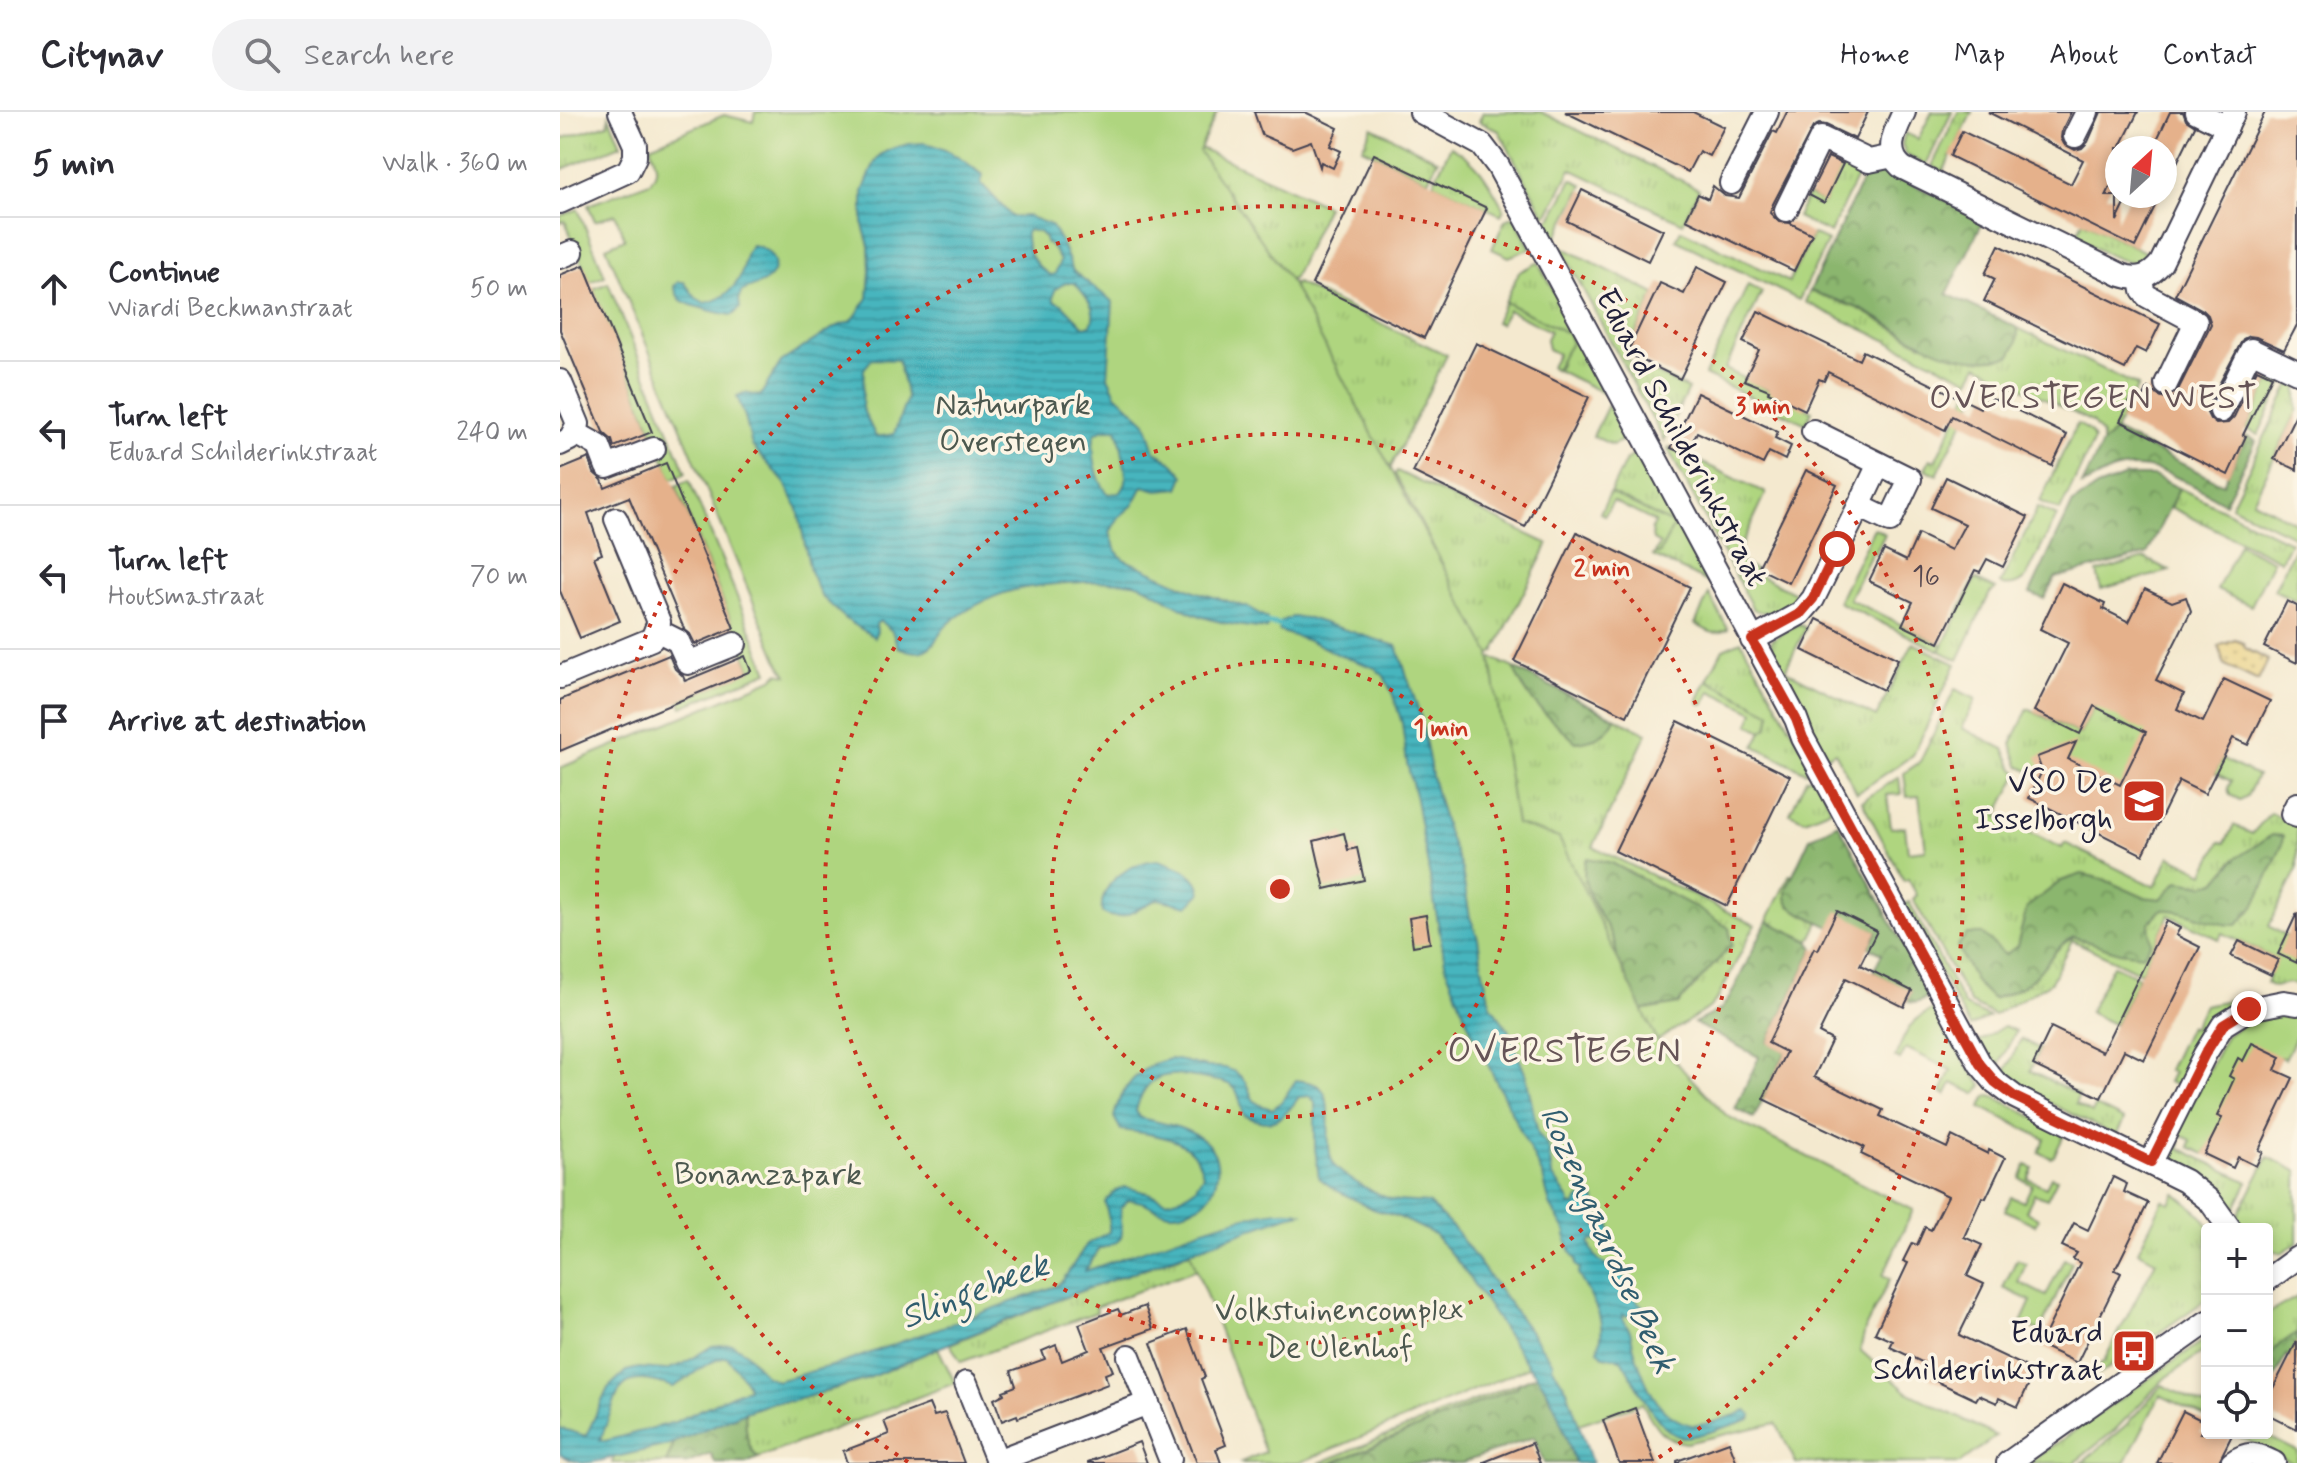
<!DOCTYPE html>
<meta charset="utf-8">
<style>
body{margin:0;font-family:Mynerve,sans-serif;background:#f2f2f3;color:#2b2b33}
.controls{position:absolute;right:24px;bottom:24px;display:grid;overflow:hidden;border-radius:8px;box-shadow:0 4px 12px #0003}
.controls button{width:72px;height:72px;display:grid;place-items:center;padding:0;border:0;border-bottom:2px solid #e1e1e2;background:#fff;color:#2b2b33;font:40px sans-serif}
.compass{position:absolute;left:1545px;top:24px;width:72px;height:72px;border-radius:50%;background:#fff;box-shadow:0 4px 12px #0003;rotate:26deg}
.stop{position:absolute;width:24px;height:24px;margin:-18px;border:6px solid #c8321e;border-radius:50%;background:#fff}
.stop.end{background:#c8321e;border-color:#fff;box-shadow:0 2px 8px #0008}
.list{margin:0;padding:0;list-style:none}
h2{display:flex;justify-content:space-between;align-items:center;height:104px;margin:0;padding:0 32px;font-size:34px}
h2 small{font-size:26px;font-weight:400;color:#7c7c81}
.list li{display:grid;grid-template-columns:52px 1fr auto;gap:24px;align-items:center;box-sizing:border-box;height:144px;padding:0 32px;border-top:2px solid #e1e1e2}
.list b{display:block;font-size:30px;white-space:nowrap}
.list p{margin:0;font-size:26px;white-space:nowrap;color:#7c7c81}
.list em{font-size:26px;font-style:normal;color:#7c7c81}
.icon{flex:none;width:44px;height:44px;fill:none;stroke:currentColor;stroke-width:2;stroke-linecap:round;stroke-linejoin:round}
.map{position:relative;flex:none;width:1737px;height:1351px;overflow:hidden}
header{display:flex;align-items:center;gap:48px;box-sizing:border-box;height:112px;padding:0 40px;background:#fff;border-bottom:2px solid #e1e1e2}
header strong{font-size:38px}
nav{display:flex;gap:44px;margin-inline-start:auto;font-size:28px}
.search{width:560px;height:72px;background:#f2f2f3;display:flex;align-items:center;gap:20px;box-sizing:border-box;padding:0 28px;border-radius:44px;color:#7c7c81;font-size:30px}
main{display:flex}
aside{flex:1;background:#fff}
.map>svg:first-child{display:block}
.grass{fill:url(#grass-tufts);stroke:#687c5d;stroke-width:2}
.forest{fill:url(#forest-crowns);stroke:#566c54;stroke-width:2}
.sand{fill:url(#sand-dots);stroke:#887e6c;stroke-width:2}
.green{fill:#afd57f;stroke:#687c5d;stroke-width:2}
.water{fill:url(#water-rules);stroke:#346c7c;stroke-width:2;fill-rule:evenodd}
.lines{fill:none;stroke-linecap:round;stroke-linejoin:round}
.stream{stroke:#46b5be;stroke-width:6}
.building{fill:#e5b18b}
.minor-casing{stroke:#424051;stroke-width:26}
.minor{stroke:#fff;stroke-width:22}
.route{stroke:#c8321e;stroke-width:10}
.ring{fill:none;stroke:#c8321e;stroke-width:4;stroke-dasharray:4 8}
.labels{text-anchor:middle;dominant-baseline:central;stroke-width:7;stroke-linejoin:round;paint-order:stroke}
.number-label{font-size:28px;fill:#53464f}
.park-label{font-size:32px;fill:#4c584f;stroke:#fcf5e5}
.street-label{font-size:32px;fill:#22223b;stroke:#fcf5e5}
.poi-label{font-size:32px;fill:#22223b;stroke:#fcf5e5;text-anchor:end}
.neighbourhood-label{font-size:34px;letter-spacing:2px;fill:#665457;stroke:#fcf5e5}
.water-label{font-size:34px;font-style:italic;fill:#305d6f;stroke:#fcf5e5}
.quarter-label{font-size:36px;letter-spacing:2px;fill:#665457;stroke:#fcf5e5}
.centre{fill:#c8321e;stroke:#fcf5e5;stroke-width:4}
.ring-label{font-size:24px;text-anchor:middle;font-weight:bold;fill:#c8321e;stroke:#fcf5e5;stroke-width:7;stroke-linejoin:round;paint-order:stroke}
</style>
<header>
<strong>Citynav</strong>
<div class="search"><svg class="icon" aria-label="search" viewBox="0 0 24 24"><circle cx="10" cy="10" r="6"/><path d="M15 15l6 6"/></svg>Search here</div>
<nav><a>Home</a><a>Map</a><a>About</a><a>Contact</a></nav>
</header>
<main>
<aside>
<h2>5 min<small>Walk · 360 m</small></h2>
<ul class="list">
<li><svg class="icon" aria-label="ahead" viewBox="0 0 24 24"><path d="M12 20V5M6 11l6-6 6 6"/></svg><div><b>Continue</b><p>Wiardi Beckmanstraat</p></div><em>50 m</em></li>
<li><svg class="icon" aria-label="left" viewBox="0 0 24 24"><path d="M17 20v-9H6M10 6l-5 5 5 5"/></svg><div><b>Turn left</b><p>Eduard Schilderinkstraat</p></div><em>240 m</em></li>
<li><svg class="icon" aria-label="left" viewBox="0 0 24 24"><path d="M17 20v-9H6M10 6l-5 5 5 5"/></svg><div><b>Turn left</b><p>Houtsmastraat</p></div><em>70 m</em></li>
<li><svg class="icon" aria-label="arrive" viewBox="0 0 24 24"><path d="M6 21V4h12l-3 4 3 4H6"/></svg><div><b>Arrive at destination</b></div></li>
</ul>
</aside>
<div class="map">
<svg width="1737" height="1351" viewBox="0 0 1737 1351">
<defs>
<pattern id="grass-tufts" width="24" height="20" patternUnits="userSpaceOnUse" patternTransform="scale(2)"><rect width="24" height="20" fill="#afd57f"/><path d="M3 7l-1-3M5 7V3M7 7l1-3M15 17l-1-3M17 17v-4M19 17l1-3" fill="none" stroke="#96b76f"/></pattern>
<pattern id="forest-crowns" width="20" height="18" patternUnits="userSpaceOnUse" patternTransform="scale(2)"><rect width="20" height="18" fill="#8bb66e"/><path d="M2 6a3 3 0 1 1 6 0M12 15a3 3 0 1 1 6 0" fill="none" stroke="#71945c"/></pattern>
<pattern id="sand-dots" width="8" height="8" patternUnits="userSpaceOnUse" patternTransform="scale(2)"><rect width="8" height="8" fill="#eeda9e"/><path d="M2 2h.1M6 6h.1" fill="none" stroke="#ccbb89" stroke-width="1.8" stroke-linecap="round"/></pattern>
<pattern id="water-rules" width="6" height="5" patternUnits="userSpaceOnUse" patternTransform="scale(2)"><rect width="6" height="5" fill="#46b5be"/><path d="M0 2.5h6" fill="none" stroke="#3a939c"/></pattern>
</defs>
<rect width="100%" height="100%" fill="#fcf5e5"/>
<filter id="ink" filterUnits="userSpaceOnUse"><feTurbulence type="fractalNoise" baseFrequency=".0125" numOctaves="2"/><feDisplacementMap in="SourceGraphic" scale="16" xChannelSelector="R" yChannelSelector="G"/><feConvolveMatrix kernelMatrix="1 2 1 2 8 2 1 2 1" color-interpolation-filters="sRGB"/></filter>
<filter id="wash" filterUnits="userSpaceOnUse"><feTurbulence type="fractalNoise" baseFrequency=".006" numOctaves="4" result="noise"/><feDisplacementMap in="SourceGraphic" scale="32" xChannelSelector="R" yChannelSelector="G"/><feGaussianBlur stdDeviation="1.8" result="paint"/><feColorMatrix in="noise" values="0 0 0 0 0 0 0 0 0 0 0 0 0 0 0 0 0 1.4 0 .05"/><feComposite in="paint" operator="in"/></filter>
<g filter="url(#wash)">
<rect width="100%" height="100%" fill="#f4e9cf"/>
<!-- grass -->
<g class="grass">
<polygon points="378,0 657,0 640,36 767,94 733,167 730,168"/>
<polygon points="923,0 981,0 1139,77 1123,111 1011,57 989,100 984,103 939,19 919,9"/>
<polygon points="1372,0 1392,0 1366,53 1346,43 1342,32 1345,21 1358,27"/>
<polygon points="1398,0 1412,0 1383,60 1372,54"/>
<polygon points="49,4 61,33 0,58 0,27 48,12"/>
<polygon points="812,15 878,48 868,68 802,36"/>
<path d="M 891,34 C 920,51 928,69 944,97 L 941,103 L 873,71 Z"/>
<polygon points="1286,44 1303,52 1270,121 1237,105 1248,83 1264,90"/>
<polygon points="954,104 971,136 949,145 932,137 945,108"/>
<path d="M 1523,109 L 1589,142 C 1585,146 1585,148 1578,150 C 1564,154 1529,132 1515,125 Z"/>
<polygon points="1000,134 1095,182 1064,246 1128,277 1104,329"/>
<polygon points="978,150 1049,282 1047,283 995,257 999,254 1009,222 945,190 959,160"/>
<polygon points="736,171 887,243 831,355 816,381 719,179"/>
<polygon points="1250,179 1297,196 1361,232 1457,230 1458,216 1578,274 1555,319 1542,332 1542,323 1532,310 1418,253 1410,268 1245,190"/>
<polygon points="1716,256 1727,262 1698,323 1686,317"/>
<polygon points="1734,264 1737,266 1737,299 1693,389 1737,411 1737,426 1671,394"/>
<polygon points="1410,278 1417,282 1377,363 1365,357 1370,347 1375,349"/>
<polygon points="1048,293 1067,327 1052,333 1033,324"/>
<path d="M 1517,312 C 1525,316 1532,318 1534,328 L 1500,399 L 1480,389 Z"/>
<path d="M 1109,335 L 1206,381 L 1175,447 L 1198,459 L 1197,462 L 1239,483 C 1227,494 1209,506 1193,497 L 1108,337 Z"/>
<polygon points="1080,339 1150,471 1093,444 1095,441 1099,442 1114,413 1050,381 1066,348"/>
<polygon points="837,359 988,432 934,540 926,545 882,451 835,362"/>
<polygon points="1619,376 1730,430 1721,449 1610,395"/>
<path d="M 1478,395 L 1497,404 L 1467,464 C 1460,472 1450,476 1440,472 Z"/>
<polygon points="1735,435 1737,435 1737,489 1714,478"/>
<polygon points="1585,446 1610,459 1541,477 1537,460"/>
<polygon points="1415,467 1436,477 1430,481 1398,548 1380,539"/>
<path d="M 1149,482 L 1168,517 C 1152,525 1149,519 1135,512 Z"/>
<polygon points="1238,512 1246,516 1225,558 1316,605 1353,531 1396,552 1353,643 1297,681 1275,640 1262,647 1248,620 1252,617 1238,594 1210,536 1212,528"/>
<polygon points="1181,529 1253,655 1246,660 1195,634 1202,619 1208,615 1211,601 1147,568 1163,537"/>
<polygon points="845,530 928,548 933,546 1087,621 1033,735 1195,813 1158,886 1149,896 1071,945"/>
<polygon points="1395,577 1416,587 1402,616 1444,637 1454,657 1459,661 1437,704 1502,736 1505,731 1595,775 1610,744 1644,761 1660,730 1665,731 1674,713 1692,722 1710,701 1728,710 1737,711 1737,757 1709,814 1726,824 1737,835 1737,872 1727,871 1714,875 1706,871 1717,848 1663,821 1659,827 1609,803 1581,861 1512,828 1491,870 1434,903 1410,891 1353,787 1357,783 1348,767 1344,769 1302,689 1339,665 1341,682 1327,683 1331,716 1345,715 1348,740 1366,738 1359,684 1347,685 1344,661 1360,650"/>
<polygon points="1542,579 1601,627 1553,688 1484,667 1459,654 1451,632 1468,597 1520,622"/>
<polygon points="1662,647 1697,664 1687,684 1680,688 1670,683 1668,676 1671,669 1655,661"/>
<polygon points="1255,663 1271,697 1245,708 1230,701 1246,667"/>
<polygon points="1230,762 1233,763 1226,777 1237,799 1259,810 1250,829 1207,809"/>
<polygon points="1349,790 1405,894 1429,905 1410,915 1344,793"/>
<polygon points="1444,914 1456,919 1436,958 1418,930"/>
<polygon points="1461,927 1480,937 1470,959 1519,983 1515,992 1532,1001 1536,994 1564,1008 1556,1024 1459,976 1443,964"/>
<path d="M 1613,1028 L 1620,1031 L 1619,1036 L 1688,1070 L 1672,1103 C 1664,1093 1657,1082 1648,1073 C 1632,1059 1606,1054 1613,1028 Z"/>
<polygon points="1708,1045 1737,1059 1737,1131 1721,1141 1707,1136 1707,1117 1681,1117 1675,1109"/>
<polygon points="1615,1081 1638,1100 1651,1117 1647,1117 1647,1187 1534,1266 1527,1263 1544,1249 1596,1149 1578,1139 1603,1088 1610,1091"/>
<polygon points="563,1120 951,1230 969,1255 963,1257 633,1146 637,1157 536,1195 537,1200 401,1250 390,1232 513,1182 631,1140"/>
<polygon points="1737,1185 1737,1248 1726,1243 1707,1282 1707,1202"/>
<polygon points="1647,1226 1647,1237 1603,1268 1555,1318 1514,1351 1469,1351"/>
<path d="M 378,1236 L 395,1271 L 198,1346 C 185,1333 186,1317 185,1300 L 213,1290 L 233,1289 L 304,1268 Z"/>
<polygon points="961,1270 955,1276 772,1351 759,1351"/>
<polygon points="1602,1273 1647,1295 1647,1306 1600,1283 1565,1351 1522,1351 1566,1313"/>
<polygon points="1679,1321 1701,1321 1737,1339 1737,1351 1732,1351 1678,1324"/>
<polygon points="115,1329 106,1351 52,1351 54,1345"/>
</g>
<!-- forest -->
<g class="forest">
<path d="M 1315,54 L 1424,107 L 1387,182 L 1458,216 L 1457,230 L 1450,244 C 1390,260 1348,220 1298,196 C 1283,189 1266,185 1250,179 L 1308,56 Z"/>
<path d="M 1555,319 L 1663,372 L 1686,324 L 1696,329 L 1665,391 C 1631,373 1592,344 1551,359 C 1541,363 1532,369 1522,373 L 1542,332 Z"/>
<polygon points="1566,364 1594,364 1619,376 1587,442 1495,466 1484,487 1470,481 1513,391 1537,375"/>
<path d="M 954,556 L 1055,606 C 1048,623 1034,628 1016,630 C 993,609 964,587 954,556 Z"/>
<path d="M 1278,711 L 1370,883 C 1362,888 1356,894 1347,889 L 1351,880 L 1313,860 L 1322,842 L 1309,835 L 1317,820 L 1270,815 L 1237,799 L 1229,793 L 1226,786 L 1226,777 L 1250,726 Z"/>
<path d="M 1712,723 L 1723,724 L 1721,736 L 1694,795 L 1677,813 C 1650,814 1628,796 1601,798 L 1589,811 L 1591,831 L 1583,843 L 1559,840 L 1514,825 C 1498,832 1490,848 1478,861 C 1466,875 1450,881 1433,887 L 1416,871 L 1397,834 L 1407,822 L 1422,822 L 1445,843 L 1457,834 L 1467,795 L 1501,769 L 1522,762 L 1543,767 L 1583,785 L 1601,787 L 1618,769 L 1644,773 L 1656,770 L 1675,747 Z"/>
<path d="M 1027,746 L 1052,751 L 1135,795 L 1169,816 L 1172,833 L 1118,892 L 1075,900 C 1069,884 1062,868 1058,852 C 1056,843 1057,835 1053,827 C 1043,803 1015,774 1027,746 Z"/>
<polygon points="1207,809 1249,829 1254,836 1208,930 1226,939 1194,1006 1175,997 1199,945 1134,911 1160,898 1170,885"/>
<path d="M 1737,1221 L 1737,1248 L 1726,1243 L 1707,1282 C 1707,1247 1704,1240 1737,1221 Z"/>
<polygon points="978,1263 996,1296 1015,1351 984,1351 974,1325 902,1351 772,1351 955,1276 961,1270"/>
<path d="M 185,1300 C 186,1317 185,1333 198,1346 L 186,1351 L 155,1351 L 151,1342 L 127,1351 L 106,1351 L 115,1329 Z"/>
</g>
<!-- sand -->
<polygon class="sand" points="1675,528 1683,531 1685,536 1708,548 1698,569 1665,553 1658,534"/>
<!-- green -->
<g class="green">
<path d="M 195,0 L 657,0 L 639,39 L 732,172 L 930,542 L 956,712 L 999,726 L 1096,926 L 1102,936 L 1167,1004 L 1353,1098 L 1323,1163 L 1330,1167 L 1306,1214 L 1300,1238 L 1347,1280 L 1436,1324 L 1400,1351 L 1236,1351 L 1216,1311 L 1126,1331 C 1100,1327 1094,1312 1082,1291 L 1019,1312 L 976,1248 L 969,1255 L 739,1351 L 679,1351 L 705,1340 L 627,1132 L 46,1340 L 0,1327 L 0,656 L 189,577 L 212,567 L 218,561 L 227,563 L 217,547 L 46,135 L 65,127 L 55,102 L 35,109 L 28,93 L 90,70 C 101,58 95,48 90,34 L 164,3 L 193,10 Z"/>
<polygon points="1012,67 1023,73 996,126 987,108 992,105"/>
<polygon points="18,97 45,164 30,170 5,109 0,110 0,104"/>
<polygon points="1121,118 1229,170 1253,122 1268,129 1239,188 1116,128"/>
<polygon points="48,171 126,361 112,367 33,177"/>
<polygon points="1188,173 1202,180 1165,257 1252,299 1246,312 1145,263"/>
<polygon points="945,190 1009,222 1011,231 995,257 991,255 998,242 988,237 986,227 990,219 948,198 940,212 935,210"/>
<polygon points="129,368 208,560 122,595 120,589 191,558 116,374"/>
<polygon points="1050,381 1114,413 1099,442 1095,441 1100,432 1093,428 1091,418 1095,410 1053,389 1045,403 1040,401"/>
<polygon points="1314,416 1325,422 1315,441 1312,440 1289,487 1383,533 1380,539 1278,490"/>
<polygon points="1679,432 1713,449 1691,494 1657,478"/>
<polygon points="1147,568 1211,601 1208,615 1202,619 1189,612 1194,600 1151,579 1144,593 1139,591 1138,587"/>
<polygon points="1553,853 1579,865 1555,913 1529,900"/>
<polygon points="1685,885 1686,888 1650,913 1642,924 1617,974 1608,970 1613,960 1608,958 1629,914 1633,916 1644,893"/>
<path d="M 1376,896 C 1390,923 1402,951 1422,973 L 1416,982 L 1392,971 L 1386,983 L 1381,980 L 1391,958 L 1346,936 L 1340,948 L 1335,945 C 1348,917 1347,910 1376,896 Z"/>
<polygon points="1717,901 1737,902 1737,923 1725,947 1721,945 1703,952 1644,1042 1629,1035 1631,1028 1616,1021 1666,924 1692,906"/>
<polygon points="1431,983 1505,1021 1494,1044 1491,1046 1479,1040 1485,1027 1421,995 1426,984"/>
<polygon points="1466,1053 1473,1056 1468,1067 1486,1075 1491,1065 1497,1067 1487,1087 1474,1082 1466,1099 1478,1106 1475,1113 1445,1098 1451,1085 1464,1090 1472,1073 1460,1066"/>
<polygon points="1457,1147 1466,1152 1458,1170 1486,1184 1504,1147 1512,1150 1480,1219 1461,1211 1471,1189 1443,1176"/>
</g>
<!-- water -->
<g class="water">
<path d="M 364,31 C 380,34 394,42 407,51 C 413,55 417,60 423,63 L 421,71 L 452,105 L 467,104 L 491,113 L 501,130 L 513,159 L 553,190 L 548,265 L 556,282 L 586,310 L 595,339 L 613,351 L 624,364 L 619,376 L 597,378 L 583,374 L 573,393 L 559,405 L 550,420 L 556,439 L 563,447 L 637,480 L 687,495 L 707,506 L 707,517 C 678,514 650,510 624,497 C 609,490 596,479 581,473 C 559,465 488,472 464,476 C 439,480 406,496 387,513 C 378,521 376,535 362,539 C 353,541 346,538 338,535 L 332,519 L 320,509 L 316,512 L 317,519 L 314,525 L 287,508 L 261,484 L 250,459 L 238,397 L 225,371 L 192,334 L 185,305 L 177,284 L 184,281 L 200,284 L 221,250 L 275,215 L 292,209 L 308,186 L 310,159 L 309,134 L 303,113 L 303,80 L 314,52 L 320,43 L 334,36 L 349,32 ZM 468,118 L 479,120 L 485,126 L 485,130 L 493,136 L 500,149 L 495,162 L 490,163 C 475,154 465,139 466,121 ZM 505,171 L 515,171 C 525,184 539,196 531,213 L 524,215 L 502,192 L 494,189 C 492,178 496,176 505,171 ZM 312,247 L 338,248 L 347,286 L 334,322 L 316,325 L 302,296 L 304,257 ZM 546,317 L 557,317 C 560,324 567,363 566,369 C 566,374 563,377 560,381 L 548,382 C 537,370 529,335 536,320 Z"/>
<path d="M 192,133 C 207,135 222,149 210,165 C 204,173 189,175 181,180 L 179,188 L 180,196 L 173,203 C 162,202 127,194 120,187 C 117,184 115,177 114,174 L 118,170 L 124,170 L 136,186 L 145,191 C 163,188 178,175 183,157 C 187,145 183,144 192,133 Z"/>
<path d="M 732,505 L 748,506 L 837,534 L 861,606 L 873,669 L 887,719 L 902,758 L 910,805 L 918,826 L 923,860 L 931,894 L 948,917 L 966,964 L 978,1021 L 988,1035 L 992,1063 L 1010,1089 L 1009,1093 L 1015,1094 L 1020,1086 L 1034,1085 C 1038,1100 1035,1105 1050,1112 L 1051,1127 L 1043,1131 L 1033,1128 L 1029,1130 C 1037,1155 1048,1152 1065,1165 C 1072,1172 1071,1181 1076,1188 C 1080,1193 1088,1197 1092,1200 L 1090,1205 L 1080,1208 L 1062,1202 C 1063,1210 1067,1212 1070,1219 C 1072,1224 1072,1231 1074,1237 C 1084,1268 1096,1306 1132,1313 C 1145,1315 1174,1303 1187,1299 L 1192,1303 L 1190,1307 C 1174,1312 1138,1326 1123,1325 C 1098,1323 1074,1266 1061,1247 L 1043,1244 L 1038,1238 C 1049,1208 1032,1188 1018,1162 L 1020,1157 L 1016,1153 L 1016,1147 L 1013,1144 L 1006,1128 L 1006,1120 L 990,1093 L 983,1064 L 911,918 L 886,856 L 856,687 L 847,651 L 842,611 L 833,583 L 824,564 L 815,556 L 777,542 L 755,531 L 719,519 L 722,509 Z"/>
<path d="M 598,748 C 616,754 639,760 641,781 L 628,794 L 598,787 C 580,794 559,814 542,800 C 539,770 571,750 598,748 Z"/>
<path d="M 610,947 C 624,948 635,953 648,955 C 661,956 668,954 679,963 C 697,978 682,991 713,997 L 722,989 L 736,968 C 744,969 754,970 760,975 C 776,990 762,1032 774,1053 C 782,1065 824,1087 838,1089 C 848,1090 858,1090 868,1091 L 895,1118 L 993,1251 L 992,1254 L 1007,1278 L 1032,1351 L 1015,1351 C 1003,1318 995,1280 969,1255 L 902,1155 L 874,1122 L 839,1105 L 813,1097 L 774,1077 L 759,1066 L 755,1036 L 755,990 L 750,984 L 739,985 C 722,1009 711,1017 684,1003 C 681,995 680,985 676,978 C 669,969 656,969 646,967 C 611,960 586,957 576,999 L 580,1006 C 613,1013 667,1022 656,1068 C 653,1081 646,1091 633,1096 C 599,1111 593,1087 568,1088 L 561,1096 C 559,1124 572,1127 539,1137 L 525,1159 C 568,1146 706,1086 742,1101 L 727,1104 L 513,1182 L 378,1236 L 304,1268 L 233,1289 L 213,1290 L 185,1300 L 108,1333 L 39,1349 L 23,1351 L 10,1348 L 0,1342 L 0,1316 L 26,1324 L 48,1276 L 66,1259 L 79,1256 L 106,1258 L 123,1252 L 152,1234 L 172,1232 L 185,1240 L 206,1264 L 217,1269 L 285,1250 L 496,1174 L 503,1168 L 527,1132 L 549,1120 L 549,1108 L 545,1090 L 555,1079 L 566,1075 L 588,1081 L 606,1089 L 622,1085 L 635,1076 L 643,1063 C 636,1024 594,1023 561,1018 L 554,1005 C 560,976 580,953 610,947 ZM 167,1245 L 187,1271 L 188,1277 L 176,1281 L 115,1310 L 45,1329 L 40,1328 C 60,1284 52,1253 113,1275 C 134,1264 144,1249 167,1245 Z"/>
</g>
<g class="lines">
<!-- stream -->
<polyline class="stream" points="702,510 727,514"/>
</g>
<g id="blocks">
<!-- building -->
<g class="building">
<polygon points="694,0 745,0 778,16 770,34 781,39 773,56 761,50 760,55 751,29 732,36 702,23"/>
<polygon points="1005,0 1133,0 1164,15 1149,44 1139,39 1128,60"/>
<polygon points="1227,0 1308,0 1295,27 1266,13 1259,12 1253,15 1213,92 1210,101 1219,110 1230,111 1252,122 1234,159 1126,107 1138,82 1148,87 1153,74 1165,84 1179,86 1213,19 1217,21"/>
<polygon points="1428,0 1511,0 1502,18 1501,26 1504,32 1515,38 1522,36 1528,30 1541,0 1578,0 1560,36 1557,36 1557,61 1546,84 1557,84 1557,109 1569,84 1600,84 1575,135 1390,44 1402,19 1511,72 1523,48"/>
<polygon points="1610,0 1623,0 1626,8 1635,14 1605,75 1605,36 1593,36"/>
<polygon points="1705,0 1737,0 1737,213 1724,238 1696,225 1689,224 1683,227 1648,293 1647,301 1650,307 1656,312 1668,311 1674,305 1697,257 1712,264 1683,323 1686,324 1668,363 1560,309 1572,285 1582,289 1588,276 1599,284 1613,288 1651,212 1648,203 1643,198 1615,183"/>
<polygon points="814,42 927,96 864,226 752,172"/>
<polygon points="1268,45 1283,52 1264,91 1249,83"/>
<polygon points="1022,78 1103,118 1088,149 1007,109"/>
<polygon points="1439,133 1600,212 1586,241 1576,236 1565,257 1424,189 1435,167 1425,162"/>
<polygon points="24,153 92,320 54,335 52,328 43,320 0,218 0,163"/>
<polygon points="1137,155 1167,170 1120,267 1067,241 1100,171 1124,182"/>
<polygon points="1198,199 1299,248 1303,239 1420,296 1426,283 1507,323 1492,354 1392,304 1385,318 1268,260 1264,269 1259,267 1245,298 1208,280 1209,278 1184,268 1199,238 1183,230"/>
<polygon points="916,231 1029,285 965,415 853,360"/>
<polygon points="1137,281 1218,320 1215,326 1231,334 1225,348 1209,340 1203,352 1137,320 1126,343 1111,336"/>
<polygon points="1737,300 1737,358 1714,347"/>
<polygon points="29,346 34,361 42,368 45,376 106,351 174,516 135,532 130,522 124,517 69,385 28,401 42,442 34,445 60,509 20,526 0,479 0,358"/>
<polygon points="1246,358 1277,373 1229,471 1198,456"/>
<polygon points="1386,365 1468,405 1443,455 1427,447 1420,460 1415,458 1379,531 1342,513 1353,490 1309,469 1324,438 1346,449 1358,422 1391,438 1405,412 1371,396"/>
<polygon points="1017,420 1130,475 1067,604 954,549"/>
<polygon points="1502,471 1545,492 1543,497 1569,510 1585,477 1612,490 1626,485 1631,499 1596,568 1624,582 1617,597 1643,610 1664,567 1710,589 1688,633 1673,626 1645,682 1619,669 1583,743 1469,686 1482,659 1477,645 1516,630 1508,647 1560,673 1586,620 1534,594 1520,622 1474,599 1508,531 1480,517"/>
<polygon points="1727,489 1737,494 1737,551 1704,535"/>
<polygon points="1257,507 1338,547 1323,578 1242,538"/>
<polygon points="109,543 115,557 123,564 125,569 185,544 191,559 0,639 0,588"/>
<polygon points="1118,609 1230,664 1167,794 1055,739"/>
<polygon points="784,721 788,738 797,736 804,768 765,777 754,729"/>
<polygon points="1277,799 1317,819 1300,853 1352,879 1344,895 1286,866 1259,921 1272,928 1254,965 1323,998 1320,1004 1387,1036 1392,1024 1428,1042 1429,1038 1445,1046 1426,1086 1422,1085 1404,1125 1422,1133 1407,1164 1424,1172 1399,1223 1475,1259 1458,1295 1439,1286 1437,1291 1419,1283 1416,1288 1361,1262 1366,1252 1330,1235 1333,1229 1315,1221 1348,1151 1343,1149 1352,1131 1357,1133 1365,1115 1371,1118 1388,1084 1301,1042 1304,1035 1203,987 1226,940 1208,931 1254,836 1258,838"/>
<polygon points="1737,801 1737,851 1718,842"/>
<polygon points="866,803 870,831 853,834 849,806"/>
<polygon points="1606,809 1620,816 1616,823 1640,835 1584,948 1564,938 1541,986 1473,953 1491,915 1542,940"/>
<polygon points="1679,829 1718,848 1711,863 1671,844"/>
<polygon points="1692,931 1721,945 1715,958 1733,966 1699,1038 1703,1040 1696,1054 1678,1045 1673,1056 1644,1042 1662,1006 1657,1004 1674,967 1669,964 1678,946 1683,949"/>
<polygon points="1553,1065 1567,1072 1564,1080 1588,1091 1555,1158 1561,1161 1517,1251 1480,1233 1520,1151 1513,1147 1517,1141 1502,1134 1514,1111 1528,1118"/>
<polygon points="585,1194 593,1217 543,1235 553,1259 545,1262 548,1272 458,1306 457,1303 442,1309 434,1287 444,1282 443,1279 456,1274 451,1259 485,1247 482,1239 496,1233 502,1249 529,1238 519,1212 558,1197 561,1203"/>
<polygon points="627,1217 645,1265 641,1267 666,1333 656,1337 661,1351 637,1351 591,1231"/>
<polygon points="1737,1229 1737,1317 1707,1302 1707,1288"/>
<polygon points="369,1292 374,1304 385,1301 404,1351 287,1351 283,1339 329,1322 324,1309"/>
<polygon points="1075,1296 1095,1351 1059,1351 1043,1308"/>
<polygon points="1623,1299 1645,1310 1640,1321 1673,1321 1658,1351 1597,1351"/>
<polygon points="579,1330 587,1351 528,1351 528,1350"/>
<polygon points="1169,1330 1177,1351 1117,1351 1117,1349"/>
<polygon points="972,1331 980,1351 924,1351 924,1350"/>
</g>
</g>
</g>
<g filter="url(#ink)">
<use href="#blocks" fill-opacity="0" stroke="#424051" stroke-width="2"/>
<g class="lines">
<!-- minor casing -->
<g class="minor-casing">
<g id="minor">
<polyline points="861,0 922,33 938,54 1236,607 1243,626 1420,952 1435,970 1455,985 1625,1069 1650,1089 1670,1117"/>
<path d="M 1344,0 C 1335,19 1323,40 1343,56 L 1561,163 C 1578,169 1590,165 1601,151 L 1674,0"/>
<polyline points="1637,0 1667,15"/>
<polyline points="1515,24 1527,0"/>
<polyline points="1171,71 1207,0"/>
<polyline points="0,90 68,59 75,45 75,33 60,0"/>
<polyline points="1226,98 1261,26 1309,49 1333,44"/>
<polyline points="0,145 12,140"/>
<polyline points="1581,166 1583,179 1587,184 1636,210 1606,272"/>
<polyline points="0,269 18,312 10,327 0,332"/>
<polyline points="1661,299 1691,238 1737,260"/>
<polyline points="14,320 39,334 47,355 94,337"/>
<polyline points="1299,394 1319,352"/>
<polyline points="96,518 118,529 128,551 175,532"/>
<polyline points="1192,528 1241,501 1253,487 1299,394 1330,409 1350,367 1253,319"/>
<polyline points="0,565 92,527 99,510 56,407"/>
<polyline points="1737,692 1732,702 1737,704"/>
<polyline points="1591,1050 1645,942 1663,913 1689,897 1724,890 1737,892"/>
<polyline points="1707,1168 1737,1146"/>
<polyline points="569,1244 610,1347"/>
<polyline points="406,1271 438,1351"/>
<polyline points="437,1349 588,1291"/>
<polyline points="1448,1351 1647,1210"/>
<path d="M 1672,1351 C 1689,1338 1696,1342 1714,1351"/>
</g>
</g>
<!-- minor -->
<use href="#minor" class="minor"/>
</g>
</g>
<g class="lines" filter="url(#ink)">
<!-- route -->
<polyline class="route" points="1277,437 1253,487 1241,501 1192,528 1236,607 1243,626 1420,952 1435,970 1455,985 1591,1050 1645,942 1663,913 1689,897"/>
</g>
<!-- distance rings -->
<g class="ring">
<circle cx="720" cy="777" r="228"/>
<circle cx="720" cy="777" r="455"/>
<path d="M348 1350A683 683 0 1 1 1092 1350"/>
</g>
<!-- icons -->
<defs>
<g id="school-square" transform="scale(2.3)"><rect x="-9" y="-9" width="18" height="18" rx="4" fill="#c8321e" stroke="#fcf5e5"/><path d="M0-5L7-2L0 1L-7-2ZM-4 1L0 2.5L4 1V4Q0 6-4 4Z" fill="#fff"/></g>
<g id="bus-square" transform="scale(2.3)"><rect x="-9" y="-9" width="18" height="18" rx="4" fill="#c8321e" stroke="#fcf5e5"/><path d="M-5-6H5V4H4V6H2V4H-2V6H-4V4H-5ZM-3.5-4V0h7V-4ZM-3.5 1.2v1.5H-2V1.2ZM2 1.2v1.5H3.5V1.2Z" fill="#fff"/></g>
</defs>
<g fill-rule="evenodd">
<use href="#school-square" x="1584" y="689"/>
<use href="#bus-square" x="1574" y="1239"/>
</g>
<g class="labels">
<!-- number labels -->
<g class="number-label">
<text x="1366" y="465">16</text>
</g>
<!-- park labels -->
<g class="park-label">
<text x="453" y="293">Natuurpark<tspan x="453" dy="37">Overstegen</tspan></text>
<text x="208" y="1063">Bonanzapark</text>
<text x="779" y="1199">Volkstuinencomplex<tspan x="779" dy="37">De Ulenhof</tspan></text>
</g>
<!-- street labels -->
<g class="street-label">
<text transform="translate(1121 326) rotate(62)">Eduard Schilderinkstraat</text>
</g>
<!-- poi labels -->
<g class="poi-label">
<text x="1553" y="671">VSO De<tspan x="1553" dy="37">Isselborgh</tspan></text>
<text x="1543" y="1221">Eduard<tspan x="1543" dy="37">Schilderinkstraat</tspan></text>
</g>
<!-- neighbourhood labels -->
<g class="neighbourhood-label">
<text x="1534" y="286">OVERSTEGEN WEST</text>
</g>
<!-- water labels -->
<g class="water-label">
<text transform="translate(1047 1128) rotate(66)">Rozengaardse Beek</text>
<text transform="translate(415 1180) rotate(-21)">Slingebeek</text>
</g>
<!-- quarter labels -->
<g class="quarter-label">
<text x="1005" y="940">OVERSTEGEN</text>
</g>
</g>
<circle cx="720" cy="777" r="12" class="centre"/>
<g class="ring-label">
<text x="1203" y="302">3 min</text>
<text x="1042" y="464">2 min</text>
<text x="881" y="624">1 min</text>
</g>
</svg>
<div class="controls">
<button>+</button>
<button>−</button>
<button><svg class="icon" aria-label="locate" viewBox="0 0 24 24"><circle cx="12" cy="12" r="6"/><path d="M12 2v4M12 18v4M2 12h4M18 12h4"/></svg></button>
</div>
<svg class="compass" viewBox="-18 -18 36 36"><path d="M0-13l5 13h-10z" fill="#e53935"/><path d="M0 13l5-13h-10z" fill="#7c7c81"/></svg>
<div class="stop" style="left:1277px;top:437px"></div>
<div class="stop end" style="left:1689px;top:897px"></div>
</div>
</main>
